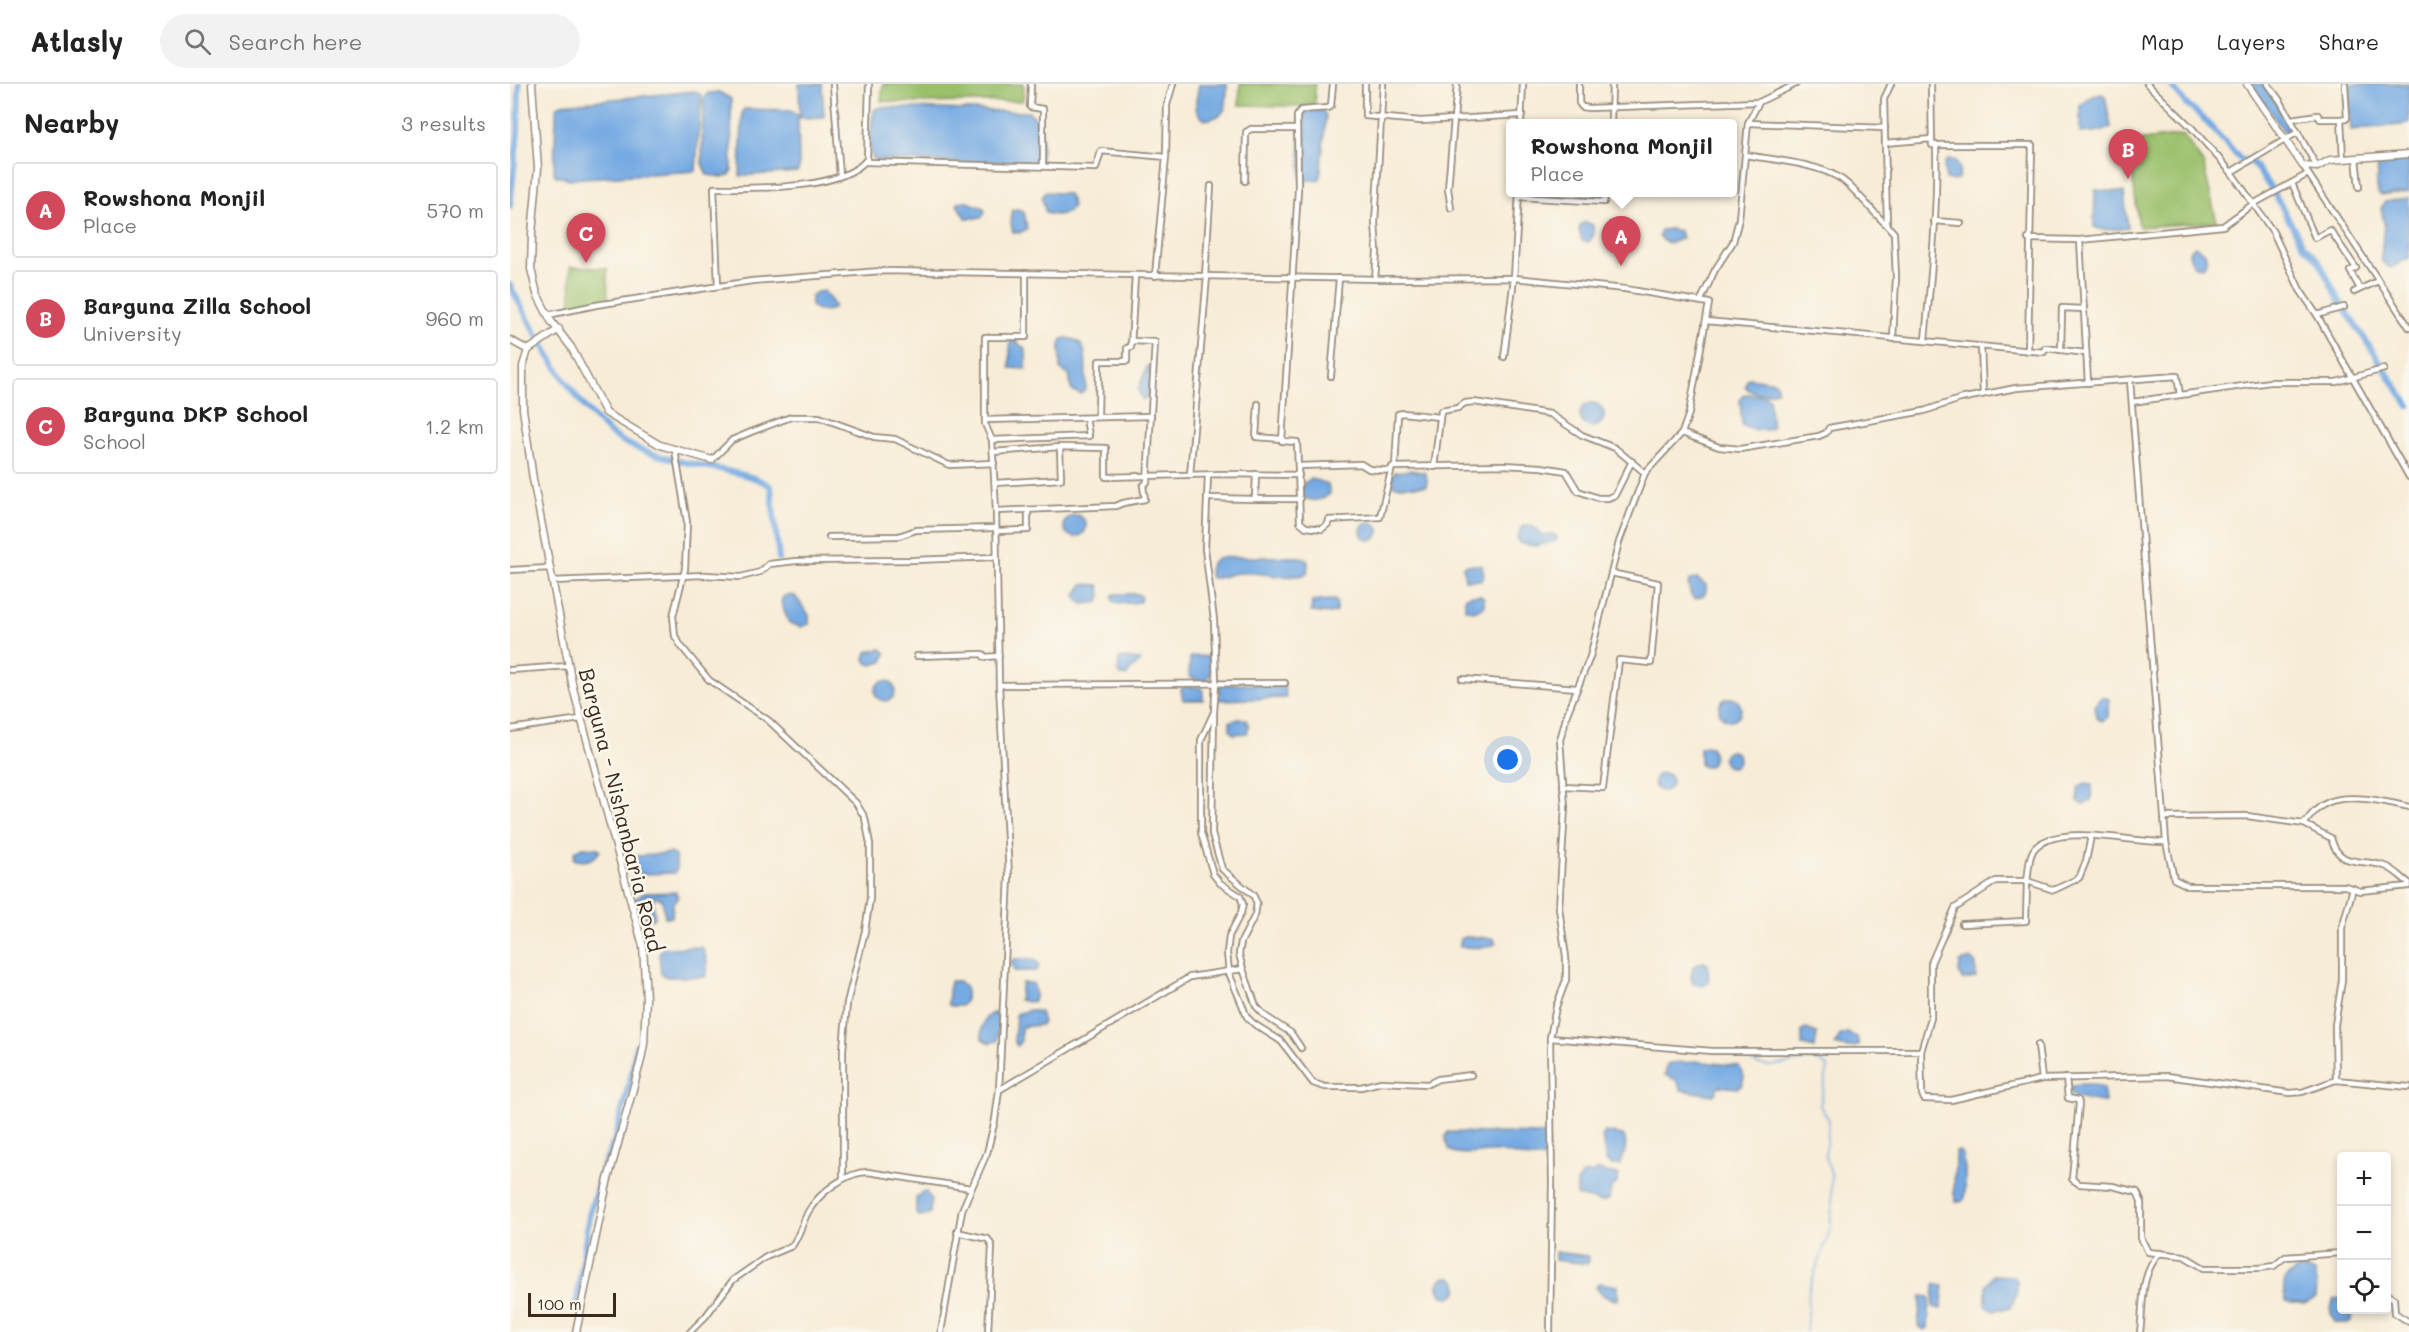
<!DOCTYPE html>
<meta charset="utf-8">
<style>
body{margin:0;font-family:Mali,sans-serif;background:#f2f2f2;color:#222}
.controls{position:absolute;right:18px;bottom:18px;display:grid;overflow:hidden;border-radius:6px;box-shadow:0 3px 9px #0003}
.controls button{width:54px;height:54px;display:grid;place-items:center;padding:0;border:0;border-bottom:2px solid #e0e0e0;background:#fff;color:#222;font:30px sans-serif}
.scale{position:absolute;left:18px;bottom:15px;width:88px;box-sizing:border-box;padding-left:6px;border:3px solid #3b2a1e;border-top:0;font-size:16px;line-height:21px;white-space:nowrap;color:#3b2a1e;-webkit-text-stroke:4px #fbf7ec;paint-order:stroke}
.you{position:absolute;left:998px;top:676px;width:21px;height:21px;margin:-15px;border:4px solid #fff;border-radius:50%;background:#1a73e8;box-shadow:0 0 0 9px #1a73e833}
.badge{display:grid;place-items:center;width:39px;height:39px;border-radius:50%;background:#d1495b;color:#fff;font-size:20px;font-weight:700}
.pin{position:absolute;translate:-50% -50px;filter:drop-shadow(0 2px 3px #0008)}
.pin::after{content:'';position:absolute;top:32px;width:21px;height:18px;background:inherit;clip-path:polygon(0 0,100% 0,50% 100%)}
.popup{position:absolute;left:996px;top:35px;width:231px;height:78px;box-sizing:border-box;display:grid;place-content:center;border-radius:6px;background:#fff;filter:drop-shadow(0 2px 4px #0005);font-size:20px;white-space:nowrap;color:#767676}
.popup b{font-size:22px;color:#222}
.popup::after{content:'';position:absolute;left:50%;top:100%;margin-left:-12px;border:12px solid transparent;border-top-color:#fff}
.list{margin:0;padding:0;list-style:none}
h2{display:flex;justify-content:space-between;align-items:center;height:78px;margin:0;padding:0 24px;font-size:26px}
h2 small{font-size:20px;font-weight:400;color:#767676}
.list li{display:grid;grid-template-columns:39px 1fr auto;gap:18px;align-items:center;box-sizing:border-box;height:96px;margin:0 12px 12px;padding:0 12px;border:2px solid #e0e0e0;border-radius:6px}
.list b{display:block;font-size:22px;white-space:nowrap}
.list p{margin:0;font-size:20px;white-space:nowrap;color:#767676}
.list em{font-size:20px;font-style:normal;color:#767676}
.icon{flex:none;width:33px;height:33px;fill:none;stroke:currentColor;stroke-width:2;stroke-linecap:round;stroke-linejoin:round}
.map{position:relative;flex:none;width:1899px;height:1248px;overflow:hidden}
header{display:flex;align-items:center;gap:36px;box-sizing:border-box;height:84px;padding:0 30px;background:#fff;border-bottom:2px solid #e0e0e0}
header strong{font-size:28px}
nav{display:flex;gap:33px;margin-inline-start:auto;font-size:21px}
.search{width:420px;height:54px;background:#f2f2f2;display:flex;align-items:center;gap:15px;box-sizing:border-box;padding:0 21px;border-radius:33px;color:#767676;font-size:22px}
main{display:flex}
aside{flex:1;background:#fff}
.map>svg:first-child{display:block}
.green{fill:#9ac06b;stroke:#6a7544;stroke-width:1.5}
.water{fill:#76aae3;stroke:#586a80;stroke-width:1.5}
.lines{fill:none;stroke-linecap:round;stroke-linejoin:round}
.stream{stroke:#76aae3;stroke-width:1.5}
.canal{stroke:#76aae3;stroke-width:6}
.minor-casing{stroke:#998b7a;stroke-width:8}
.tertiary-casing{stroke:#998b7a;stroke-width:9}
.minor{stroke:#fff;stroke-width:4.5}
.tertiary{stroke:#fff;stroke-width:6}
.labels{text-anchor:middle;dominant-baseline:central;stroke-width:5;stroke-linejoin:round;paint-order:stroke}
.street-label{font-size:21px;fill:#3b2a1e;stroke:#fbf7ec}
</style>
<header>
<strong>Atlasly</strong>
<div class="search"><svg class="icon" aria-label="search" viewBox="0 0 24 24"><circle cx="10" cy="10" r="6"/><path d="M15 15l6 6"/></svg>Search here</div>
<nav><a>Map</a><a>Layers</a><a>Share</a></nav>
</header>
<main>
<aside>
<h2>Nearby<small>3 results</small></h2>
<ul class="list">
<li><span class="badge">A</span><div><b>Rowshona Monjil</b><p>Place</p></div><em>570 m</em></li>
<li><span class="badge">B</span><div><b>Barguna Zilla School</b><p>University</p></div><em>960 m</em></li>
<li><span class="badge">C</span><div><b>Barguna DKP School</b><p>School</p></div><em>1.2 km</em></li>
</ul>
</aside>
<div class="map">
<svg width="1899" height="1248" viewBox="0 0 1899 1248">
<rect width="100%" height="100%" fill="#fbf7ec"/>
<filter id="ink" filterUnits="userSpaceOnUse"><feTurbulence type="fractalNoise" baseFrequency=".0167" numOctaves="2"/><feDisplacementMap in="SourceGraphic" scale="12" xChannelSelector="R" yChannelSelector="G"/><feConvolveMatrix kernelMatrix="1 2 1 2 8 2 1 2 1" color-interpolation-filters="sRGB"/></filter>
<filter id="wash" filterUnits="userSpaceOnUse"><feTurbulence type="fractalNoise" baseFrequency=".008" numOctaves="4" result="noise"/><feDisplacementMap in="SourceGraphic" scale="24" xChannelSelector="R" yChannelSelector="G"/><feGaussianBlur stdDeviation="1.35" result="paint"/><feColorMatrix in="noise" values="0 0 0 0 0 0 0 0 0 0 0 0 0 0 0 0 0 1.4 0 .05"/><feComposite in="paint" operator="in"/></filter>
<g filter="url(#wash)">
<rect width="100%" height="100%" fill="#f7ecd7"/>
<!-- green -->
<g class="green">
<polygon points="373,0 514,0 513,17 407,19 371,17"/>
<polygon points="730,0 805,0 805,23 729,21"/>
<polygon points="1673,51 1693,79 1707,138 1629,143 1618,58"/>
<polygon points="60,183 97,184 98,217 61,221"/>
</g>
<!-- water -->
<g class="water">
<polygon points="289,0 312,0 314,33 290,34"/>
<path d="M 689,0 L 717,0 C 716,21 720,32 695,36 C 680,25 687,16 689,0 Z"/>
<polygon points="1741,0 1755,0 1774,32 1781,48 1777,49 1773,46"/>
<polygon points="1837,0 1899,0 1899,40 1841,46"/>
<polygon points="185,7 191,11 186,87 60,95 46,92 44,89 46,30 46,24 51,20"/>
<polygon points="209,8 221,15 222,86 220,91 213,93 197,91 192,79 193,15 198,9"/>
<polygon points="1592,10 1595,12 1601,43 1593,47 1570,49 1570,22 1583,12"/>
<path d="M 370,23 L 518,28 C 533,35 536,69 528,81 L 366,76 L 362,74 C 358,59 361,41 364,26 Z"/>
<polygon points="234,25 281,26 288,30 289,84 287,88 230,92 232,29"/>
<polygon points="812,26 816,31 810,95 794,97 791,94 789,31 791,28"/>
<polygon points="1439,75 1446,77 1450,85 1448,95 1443,97 1436,95 1434,85 1435,79"/>
<polygon points="1899,76 1899,108 1871,112 1868,109 1866,96 1868,94 1867,79"/>
<polygon points="1585,106 1614,108 1618,144 1592,146 1584,143"/>
<polygon points="535,108 558,110 561,116 562,123 557,129 545,131 536,129 532,114"/>
<polygon points="1899,114 1899,174 1881,184 1874,180 1871,175 1874,139 1871,124 1875,118"/>
<polygon points="455,117 474,124 475,129 471,134 456,134 447,121 449,118"/>
<path d="M 508,125 L 514,128 L 517,145 L 509,149 L 503,148 C 501,141 499,133 503,126 Z"/>
<polygon points="1076,138 1083,141 1084,151 1079,158 1072,157 1069,147 1070,141"/>
<polygon points="1160,145 1170,147 1172,154 1161,159 1153,157 1149,152 1151,146"/>
<polygon points="1685,162 1695,169 1697,177 1693,183 1685,182 1680,175 1679,168"/>
<path d="M 314,207 L 324,221 L 324,224 C 316,229 308,227 301,222 L 301,212 L 307,208 Z"/>
<path d="M 557,254 C 582,256 574,282 576,301 L 576,305 L 571,310 L 562,307 L 560,301 L 560,292 L 550,285 L 550,261 L 552,255 Z"/>
<path d="M 500,257 L 508,257 L 508,260 C 519,263 516,276 516,285 L 500,284 Z"/>
<polygon points="637,282 640,282 638,314 633,316 628,306"/>
<path d="M 1238,294 L 1265,298 L 1268,306 C 1258,311 1241,311 1235,302 Z"/>
<path d="M 1238,310 L 1256,312 L 1259,314 L 1262,344 C 1254,348 1238,346 1232,341 L 1230,315 L 1233,311 Z"/>
<circle cx="1082" cy="331" r="12"/>
<polygon points="901,386 916,389 917,397 916,402 884,402 882,393 885,388"/>
<path d="M 802,395 L 818,400 L 820,410 C 811,417 802,419 792,412 C 789,403 793,398 802,395 Z"/>
<circle cx="565" cy="442" r="11"/>
<circle cx="860" cy="447" r="9"/>
<polygon points="1017,441 1024,443 1032,451 1043,450 1047,453 1046,457 1025,462 1009,459 1007,454 1012,442"/>
<path d="M 719,473 L 790,473 L 796,475 L 798,479 L 797,490 C 770,497 754,487 729,489 C 719,489 712,495 701,494 L 699,487 L 701,479 L 706,475 Z"/>
<polygon points="957,481 972,481 974,491 971,496 955,496 953,482"/>
<polygon points="1188,495 1196,501 1196,508 1193,512 1185,515 1181,512 1178,499 1180,496"/>
<polygon points="573,500 589,501 591,511 589,518 573,520 567,516 566,511"/>
<polygon points="604,510 628,510 631,513 630,518 607,520 603,517 602,513"/>
<polygon points="277,511 285,512 299,531 299,540 291,543 279,539 271,518 273,513"/>
<polygon points="960,511 971,511 974,514 974,523 963,527 955,525 955,514"/>
<polygon points="825,516 827,519 826,528 821,530 801,528 802,517"/>
<polygon points="371,565 376,569 373,578 362,581 357,579 355,575 357,568"/>
<polygon points="687,572 700,573 701,589 697,597 690,597 679,592 680,573"/>
<polygon points="609,575 612,574 630,576 629,580 622,584 616,592 611,592 608,588"/>
<circle cx="375" cy="607" r="10"/>
<polygon points="712,600 774,601 776,614 709,616 709,602"/>
<polygon points="675,603 690,603 693,606 693,616 673,616 671,605"/>
<path d="M 1592,613 L 1599,615 L 1598,633 L 1592,637 L 1586,634 C 1585,624 1583,619 1592,613 Z"/>
<circle cx="1220" cy="625" r="11"/>
<polygon points="729,635 736,636 739,641 737,649 723,650 720,646 720,637"/>
<polygon points="1195,662 1201,663 1204,672 1201,681 1195,683 1190,681 1190,664"/>
<circle cx="1221" cy="675" r="8"/>
<circle cx="1153" cy="698" r="9"/>
<polygon points="1575,699 1582,701 1581,716 1574,721 1568,717 1568,704"/>
<path d="M 73,763 L 88,764 L 90,766 C 86,776 74,779 64,775 L 65,767 Z"/>
<polygon points="160,769 165,772 167,785 164,789 131,790 126,789 121,777 127,772"/>
<polygon points="166,808 168,814 163,819 162,833 155,833 152,815 145,813 143,818 145,834 141,836 137,835 125,815 134,809"/>
<path d="M 954,853 L 983,854 L 986,859 C 977,866 962,863 950,863 L 950,855 Z"/>
<path d="M 191,863 C 197,871 199,884 195,893 L 157,893 L 151,890 L 149,869 L 153,864 Z"/>
<polygon points="503,875 524,875 529,880 528,885 525,887 504,887 501,878"/>
<polygon points="1462,875 1466,880 1466,894 1452,896 1449,888 1450,878"/>
<polygon points="1193,878 1198,880 1199,898 1193,902 1183,900 1181,894 1183,882"/>
<polygon points="440,897 449,897 456,904 456,916 451,922 441,922 438,920"/>
<polygon points="512,899 522,899 524,901 525,913 524,917 518,918 509,916"/>
<polygon points="520,926 530,928 533,939 530,941 511,943 511,957 507,962 504,956 506,930"/>
<path d="M 483,929 L 488,930 L 490,937 L 487,957 L 480,959 L 472,955 C 470,945 473,933 483,929 Z"/>
<polygon points="1296,945 1307,949 1305,964 1292,961 1292,947"/>
<polygon points="1337,949 1347,953 1349,962 1337,964 1325,961 1330,951"/>
<path d="M 1184,977 L 1229,982 L 1234,993 L 1232,1001 L 1227,1004 L 1208,1002 L 1206,1009 L 1203,1011 L 1171,1006 L 1166,996 L 1155,991 L 1157,980 C 1165,976 1175,981 1184,977 Z"/>
<path d="M 1569,1000 L 1581,1000 L 1593,1004 L 1595,1018 C 1590,1019 1569,1013 1562,1012 L 1560,1003 Z"/>
<path d="M 938,1048 L 1031,1050 L 1037,1055 L 1038,1072 C 1024,1078 1005,1070 991,1068 C 976,1066 957,1073 943,1068 C 937,1066 937,1060 935,1053 Z"/>
<path d="M 1095,1048 L 1113,1051 C 1119,1061 1114,1071 1110,1081 L 1101,1081 L 1096,1077 L 1092,1052 Z"/>
<polygon points="1449,1067 1451,1068 1455,1084 1455,1114 1451,1118 1446,1117 1444,1110 1445,1070 1445,1068"/>
<polygon points="1088,1086 1109,1091 1107,1099 1101,1104 1099,1116 1090,1118 1067,1112 1067,1098 1072,1090 1080,1090"/>
<polygon points="412,1108 416,1108 421,1115 420,1129 415,1132 408,1132 406,1129 406,1114"/>
<polygon points="1045,1168 1078,1172 1079,1177 1077,1180 1045,1176"/>
<path d="M 1793,1184 L 1805,1189 L 1807,1199 L 1806,1214 L 1794,1220 L 1776,1217 C 1770,1199 1775,1189 1793,1184 Z"/>
<polygon points="1483,1191 1502,1192 1507,1196 1507,1207 1501,1224 1484,1226 1476,1223 1476,1202"/>
<circle cx="938" cy="1203" r="10"/>
<path d="M 1089,1199 L 1108,1202 L 1108,1216 C 1100,1216 1090,1211 1086,1203 Z"/>
<polygon points="1424,1200 1434,1202 1431,1225 1423,1223"/>
<polygon points="1411,1212 1419,1213 1420,1216 1418,1244 1414,1246 1408,1242"/>
<path d="M 1831,1214 L 1832,1226 L 1843,1226 L 1842,1236 L 1838,1239 L 1826,1239 C 1819,1232 1820,1224 1824,1215 Z"/>
</g>
<g class="lines">
<!-- stream -->
<path class="stream" d="M 1238,975 C 1260,995 1301,963 1318,983 L 1310,1022 L 1319,1036 L 1315,1073 L 1321,1089 L 1322,1121 L 1320,1146 L 1299,1205 L 1296,1248"/>
<!-- canal -->
<g class="canal">
<polyline points="1660,0 1676,20 1692,33 1730,75 1743,79 1764,109 1793,161 1808,176 1829,216 1899,322"/>
<polyline points="0,122 8,49 9,0"/>
<path d="M 0,201 C 22,244 68,331 110,356 C 129,367 153,373 174,378 C 194,383 248,390 261,403 L 269,475"/>
<polyline points="66,1222 79,1132 93,1082 105,1055 122,988 126,961"/>
</g>
</g>
</g>
<g filter="url(#ink)">
<g class="lines">
<!-- minor casing -->
<g class="minor-casing">
<g id="minor">
<polyline points="323,0 330,92"/>
<polyline points="521,0 520,23 533,25 533,82"/>
<polyline points="823,0 821,22 818,24 791,26 787,32 788,106 772,357 787,358 790,438 796,443 812,445 818,440 819,436 870,433 882,383 992,381 1031,383 1056,387 1068,407 1088,414 1098,414 1105,411 1122,377"/>
<polyline points="855,0 855,32 911,37 1012,31"/>
<polyline points="1069,0 1069,19 1072,23 1079,24 1249,18"/>
<polyline points="1381,0 1374,15 1377,141 1384,149 1386,193 1383,255"/>
<polyline points="1421,0 1422,61 1426,61"/>
<polyline points="1637,0 1681,43 1721,88"/>
<polyline points="1758,0 1771,18 1807,83"/>
<polyline points="1781,35 1808,31 1810,35 1831,35 1833,75"/>
<polyline points="1831,35 1837,34 1835,0"/>
<polyline points="1011,39 1013,0"/>
<polyline points="1101,39 1102,0"/>
<polyline points="1238,39 1375,44"/>
<polyline points="1788,48 1721,88 1763,148 1790,206 1807,231 1834,223"/>
<polyline points="1375,59 1422,55"/>
<path d="M 1235,71 C 1263,76 1307,79 1331,95 C 1344,103 1363,129 1377,141"/>
<polyline points="1846,74 1849,103"/>
<polyline points="356,78 586,84 591,67 656,73"/>
<polyline points="1793,82 1899,243"/>
<polyline points="735,97 736,48 741,45 787,45"/>
<polyline points="1782,99 1805,154 1820,146 1846,184 1840,187 1850,205"/>
<polyline points="1009,113 1094,118 1096,108"/>
<polyline points="941,124 938,105 947,0"/>
<polyline points="1424,137 1451,139"/>
<polyline points="1518,155 1570,156 1578,299"/>
<polyline points="1570,156 1713,142 1743,120 1798,90"/>
<polyline points="645,192 656,73 657,21 663,0"/>
<polyline points="695,192 701,102"/>
<polyline points="865,195 867,168 865,139 873,0"/>
<path d="M 208,202 L 204,104 C 242,104 333,107 357,75 L 359,0"/>
<polyline points="1844,208 1868,197"/>
<polyline points="1191,216 1205,186 1223,158 1229,135 1238,39 1249,18 1286,0"/>
<polyline points="38,231 86,221 242,197 371,187 873,195 1004,194 1115,205 1199,219 1179,329 1172,349 1135,389 1109,458 1080,573 1057,630 1050,656 1055,723 1049,824 1056,873 1056,896 1046,923 1040,954 1042,1099 1040,1248"/>
<polyline points="1807,231 1899,393"/>
<polyline points="1196,237 1534,268 1535,264 1576,269"/>
<path d="M 1415,256 C 1421,191 1428,126 1426,61 L 1522,61 L 1518,267"/>
<polyline points="1471,263 1473,310"/>
<polyline points="1551,266 1552,224 1574,225"/>
<polyline points="994,273 1004,194 1009,108"/>
<polyline points="821,292 829,194"/>
<polyline points="1620,296 1656,758 1664,795 1678,802 1835,802 1850,807 1899,802"/>
<polyline points="1622,318 1760,298 1826,298 1874,285"/>
<polyline points="748,320 746,353 772,355"/>
<polyline points="588,332 589,277 617,277 617,264 621,263 625,191"/>
<polyline points="475,336 641,332"/>
<polyline points="1172,349 1209,363 1230,365 1309,352 1316,349 1319,344 1414,327 1450,315 1506,304 1667,292 1670,311"/>
<polyline points="482,356 579,352 576,334"/>
<polyline points="165,366 177,438 175,485 163,532 165,552 171,562 199,596 258,636 346,719 355,734 360,760 360,814 355,847 337,919 333,966 333,1094"/>
<polyline points="483,368 550,363"/>
<polyline points="202,376 222,356 241,348 281,333 309,333 364,353 385,355 439,381 484,379"/>
<polyline points="788,382 851,380 859,385 881,387"/>
<polyline points="885,383 888,330 893,329 929,333"/>
<polyline points="924,383 931,327 948,324 955,319 964,318 1040,330 1072,351 1105,364 1135,389"/>
<polyline points="746,390 745,415 790,415"/>
<polyline points="680,391 697,192"/>
<polyline points="698,391 695,465 704,536 706,599 704,628 691,656 691,749 703,790 710,799 730,812 733,820 731,829 719,852 717,869 719,889 737,933 744,940 771,957 803,999 815,1003 851,1003 871,998 918,1000 928,995 961,991"/>
<polyline points="485,399 551,395 550,363 596,364 596,393 713,390 789,391"/>
<polyline points="697,414 745,415"/>
<polyline points="486,427 606,422 613,419 635,415 633,402 637,398 645,258 622,257"/>
<polyline points="486,447 518,446 518,427"/>
<polyline points="319,453 389,452 406,446 486,444"/>
<polyline points="0,486 40,484"/>
<polyline points="42,497 195,491 231,493 250,488 259,480 286,477 404,476 486,473"/>
<polyline points="407,572 473,570 474,573 489,572"/>
<polyline points="0,586 58,582"/>
<polyline points="952,595 1067,604"/>
<polyline points="489,601 775,599"/>
<polyline points="704,630 702,750 712,785 743,811 747,819 745,831 731,858 729,870 733,885 746,922 755,932 781,949 791,964"/>
<polyline points="0,645 71,635"/>
<polyline points="1053,702 1093,704 1109,576 1141,579 1148,499 1101,489"/>
<path d="M 1654,733 L 1737,732 L 1794,740 L 1821,754 C 1829,785 1852,774 1875,782 C 1884,785 1892,794 1899,799"/>
<path d="M 1794,740 C 1801,731 1808,722 1819,718 C 1840,709 1877,718 1899,723"/>
<path d="M 1656,758 C 1622,759 1554,740 1527,762 C 1518,769 1519,787 1517,797 L 1486,797 L 1445,824 L 1421,879 L 1421,934 L 1411,967 L 1412,1010 L 1414,1015 L 1441,1016 L 1532,995 L 1657,992 L 1780,1009 L 1792,1008 L 1826,996 L 1899,1003"/>
<polyline points="1452,840 1516,837 1517,797 1544,806 1569,794 1576,777 1581,752"/>
<polyline points="1040,954 1202,967 1411,967"/>
<polyline points="1528,961 1532,995"/>
<polyline points="1556,994 1558,1014 1568,1016 1569,1019 1562,1095 1569,1100 1602,1102 1627,1108 1631,1117 1631,1154 1638,1168 1674,1172 1694,1184 1749,1184 1764,1182 1775,1173 1832,1169"/>
<polyline points="1826,996 1825,941 1832,896 1832,844 1843,804"/>
<polyline points="489,1006 680,893 733,885"/>
<polyline points="447,1148 478,1155 482,1162 478,1248"/>
<polyline points="1876,1210 1884,1215 1885,1229 1899,1238"/>
<path d="M 180,1248 L 195,1233 L 223,1196 L 256,1173 L 282,1162 C 289,1152 292,1140 298,1128 C 309,1109 336,1088 358,1088 L 461,1104"/>
<polyline points="431,1248 452,1126 477,1069 485,1036 489,1006 499,792 489,601 486,427 482,356 475,340 475,253 516,253 516,189"/>
<path d="M 1630,1248 C 1634,1220 1629,1191 1650,1169"/>
</g>
</g>
<!-- tertiary casing -->
<g class="tertiary-casing">
<g id="tertiary">
<polyline points="22,0 28,84 22,150 21,185 27,210 41,237 61,263 96,329 150,361 202,376"/>
<polyline points="1737,0 1793,82 1807,83 1820,76 1899,70"/>
<polyline points="0,256 18,266 13,282 13,325 23,395 63,604 133,862 136,914 134,960 131,976 97,1099 66,1248"/>
<polyline points="18,266 49,245"/>
</g>
</g>
<!-- minor -->
<use href="#minor" class="minor"/>
<!-- tertiary -->
<use href="#tertiary" class="tertiary"/>
</g>
</g>
<g class="labels">
<!-- street labels -->
<g class="street-label">
<text transform="translate(112 726) rotate(76)">Barguna - Nishanbaria Road</text>
</g>
</g>
</svg>
<div class="controls">
<button>+</button>
<button>−</button>
<button><svg class="icon" aria-label="locate" viewBox="0 0 24 24"><circle cx="12" cy="12" r="6"/><path d="M12 2v4M12 18v4M2 12h4M18 12h4"/></svg></button>
</div>
<div class="scale">100 m</div>
<div class="you"></div>
<div class="pin badge" style="left:1111px;top:182px">A</div>
<div class="popup"><b>Rowshona Monjil</b>Place</div>
<div class="pin badge" style="left:1618px;top:95px">B</div>
<div class="pin badge" style="left:76px;top:179px">C</div>
</div>
</main>
